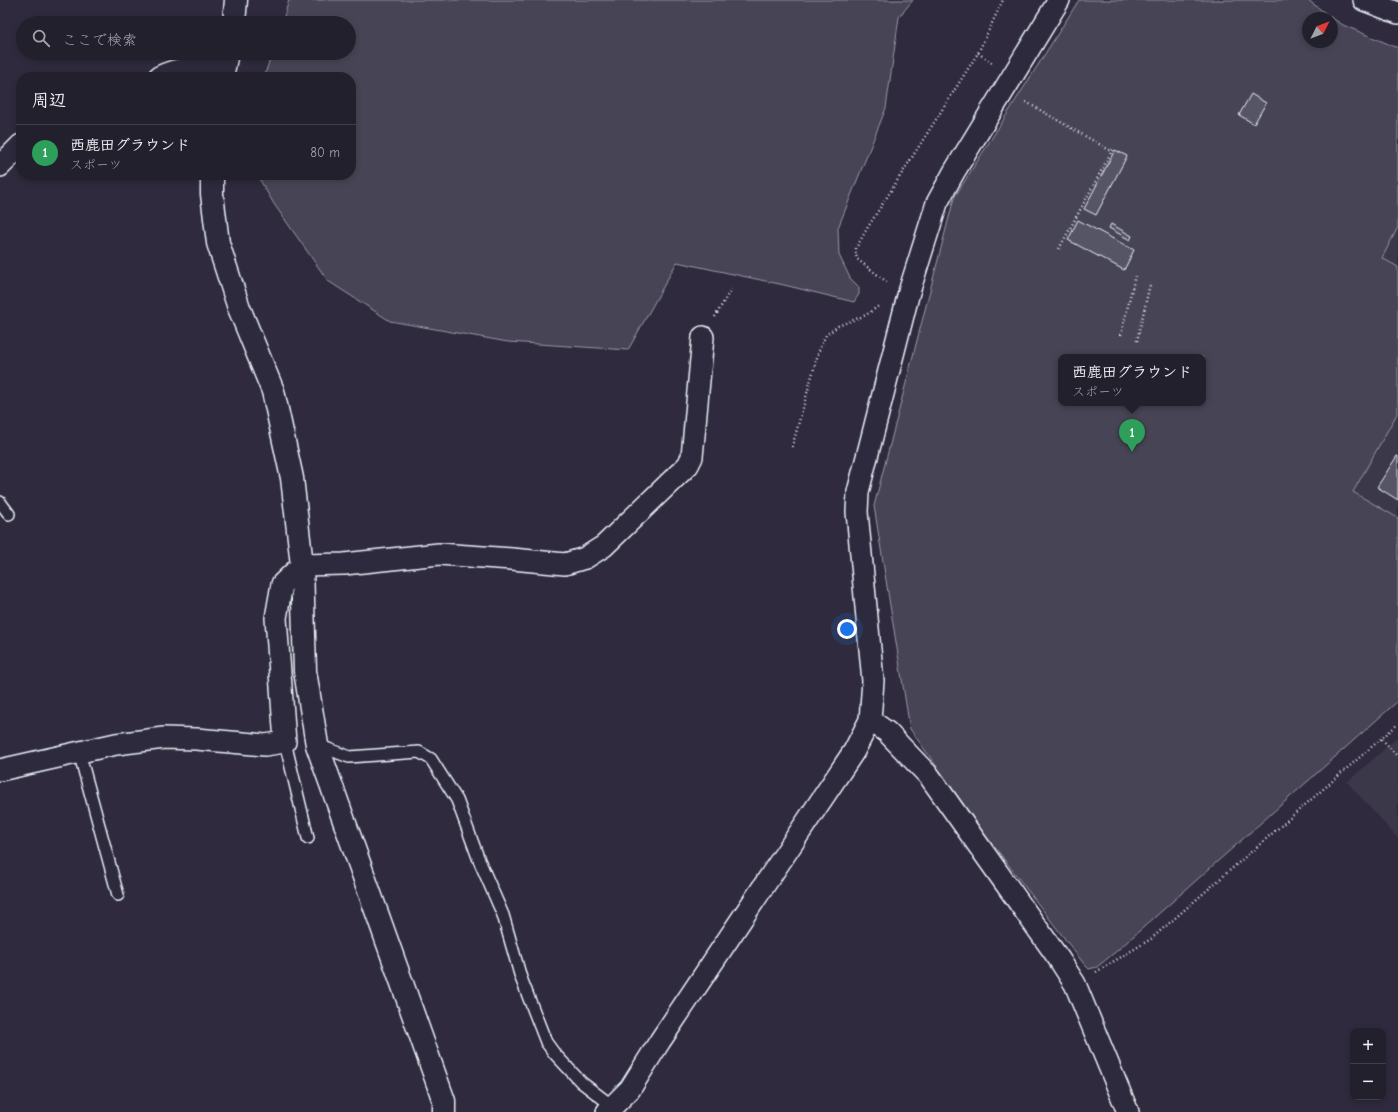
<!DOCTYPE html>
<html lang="ja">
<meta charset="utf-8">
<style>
body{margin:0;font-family:"Comic Neue","Klee One",sans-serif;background:#2b2836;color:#f1f3f6}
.controls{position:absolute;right:12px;bottom:12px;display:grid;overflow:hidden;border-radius:8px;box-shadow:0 2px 6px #0003}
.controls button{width:36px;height:36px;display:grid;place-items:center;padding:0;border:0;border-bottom:1px solid #403e4a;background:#23202e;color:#f1f3f6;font:20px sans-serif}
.compass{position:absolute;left:1302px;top:12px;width:36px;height:36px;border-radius:50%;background:#23202e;box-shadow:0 2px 6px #0003;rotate:48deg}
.you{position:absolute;left:847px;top:629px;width:14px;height:14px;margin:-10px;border:3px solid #fff;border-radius:50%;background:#1a73e8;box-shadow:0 0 0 6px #1a73e833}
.badge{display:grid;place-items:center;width:26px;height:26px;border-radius:50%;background:#ffd166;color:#fff;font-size:13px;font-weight:700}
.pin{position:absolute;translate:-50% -33px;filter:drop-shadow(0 1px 2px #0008)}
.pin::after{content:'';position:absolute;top:21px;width:14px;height:12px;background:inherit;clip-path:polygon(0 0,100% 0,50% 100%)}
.popup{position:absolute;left:1058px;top:354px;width:148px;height:52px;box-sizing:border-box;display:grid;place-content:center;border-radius:8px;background:#23202e;filter:drop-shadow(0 1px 3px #0005);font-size:13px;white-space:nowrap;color:#a3a3aa}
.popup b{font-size:15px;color:#f1f3f6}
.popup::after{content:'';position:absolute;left:50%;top:100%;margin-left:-8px;border:8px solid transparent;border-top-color:#23202e}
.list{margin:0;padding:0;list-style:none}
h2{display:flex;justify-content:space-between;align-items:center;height:52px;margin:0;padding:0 16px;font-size:17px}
h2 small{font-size:13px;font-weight:400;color:#a3a3aa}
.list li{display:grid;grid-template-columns:26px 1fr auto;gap:12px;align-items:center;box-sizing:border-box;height:56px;padding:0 16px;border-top:1px solid #403e4a}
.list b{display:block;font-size:15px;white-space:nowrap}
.list p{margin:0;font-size:13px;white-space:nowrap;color:#a3a3aa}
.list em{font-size:13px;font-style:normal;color:#a3a3aa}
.icon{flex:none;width:22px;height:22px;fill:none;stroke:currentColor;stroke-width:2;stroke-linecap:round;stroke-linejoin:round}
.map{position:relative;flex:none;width:1398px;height:1112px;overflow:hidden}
.search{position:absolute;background:#23202e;box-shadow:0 2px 6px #0003;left:16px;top:16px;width:340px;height:44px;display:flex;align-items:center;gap:10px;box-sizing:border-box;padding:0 14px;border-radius:22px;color:#a3a3aa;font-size:15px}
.panel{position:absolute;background:#23202e;box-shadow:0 2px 6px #0003;left:16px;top:72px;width:340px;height:108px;border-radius:16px}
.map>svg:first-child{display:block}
.built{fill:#3b3749}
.green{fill:#464455;stroke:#979aa6;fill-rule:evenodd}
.building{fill:#575565;stroke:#e8f1f8}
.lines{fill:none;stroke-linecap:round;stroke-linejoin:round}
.service-casing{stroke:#e8f1f8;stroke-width:14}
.minor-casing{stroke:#e8f1f8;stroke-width:24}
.tertiary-casing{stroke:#e8f1f8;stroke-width:25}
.path{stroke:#e8f1f8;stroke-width:2.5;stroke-dasharray:1 3;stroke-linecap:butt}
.service{stroke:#2f2a3d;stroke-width:11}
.minor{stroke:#2f2a3d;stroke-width:21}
.tertiary{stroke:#2f2a3d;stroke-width:22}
</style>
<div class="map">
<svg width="1398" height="1112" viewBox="0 0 1398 1112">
<rect width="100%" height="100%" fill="#2f2a3d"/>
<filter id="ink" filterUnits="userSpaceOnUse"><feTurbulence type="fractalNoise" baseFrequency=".025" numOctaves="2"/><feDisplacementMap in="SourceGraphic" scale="8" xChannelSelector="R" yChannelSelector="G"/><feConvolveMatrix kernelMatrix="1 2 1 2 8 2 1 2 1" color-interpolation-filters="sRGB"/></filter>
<g filter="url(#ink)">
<!-- built -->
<g class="built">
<polygon points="1398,227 1398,267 1382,258"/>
<polygon points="1398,412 1398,518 1353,492"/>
<polygon points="1398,737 1398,839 1347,782"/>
</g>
<!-- green -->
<g class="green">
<polygon points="289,0 913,0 899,17 886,108 838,228 839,255 850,278 859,287 859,294 854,302 784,285 677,262 628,350 508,342 390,321 328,281 274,204 257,175 351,175 351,77 264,77 272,53 349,53 349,23 282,23"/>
<path d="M 1079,0 L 1308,0 L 1332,18 L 1308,18 L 1308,42 L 1332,42 L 1332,18 L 1343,25 L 1398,48 L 1398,227 L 1382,258 L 1398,267 L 1398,412 L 1353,492 L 1398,518 L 1398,701 L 1119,949 L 1097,967 L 1089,969 L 1084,964 L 987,837 L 910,729 L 874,506 L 954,198 ZM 1061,357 L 1203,357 L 1203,403 L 1061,403 Z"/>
</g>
<!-- building -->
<g class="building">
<polygon points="1251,94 1266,103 1254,124 1239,115"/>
<polygon points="1115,150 1127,156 1096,215 1084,209"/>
<polygon points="1078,220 1134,250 1124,270 1068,240"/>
<polygon points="1111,224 1132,236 1130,240 1109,228"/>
<polygon points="1397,456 1398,456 1398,500 1377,487"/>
</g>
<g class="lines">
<!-- service casing -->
<g class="service-casing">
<g id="service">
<polyline points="0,502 9,514"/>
<polyline points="285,742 308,838"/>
<polyline points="318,745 349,757 419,752 431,759 457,800 479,860 503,915 521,978 546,1042 554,1053 581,1082 615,1108"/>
<polyline points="79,752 118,895"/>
</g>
</g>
<!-- minor casing -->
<g class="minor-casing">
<g id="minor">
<polyline points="1364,0 1398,13"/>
<path d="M 159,77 C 179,67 202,66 223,66"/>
<polyline points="0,166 21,145"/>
<polyline points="870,720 887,732 930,777 1059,959 1075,984 1128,1112"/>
<polyline points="0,770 116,744 164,738 196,739 265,745 285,742 276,618 282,584 302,565 344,564 439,554 512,559 565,564 585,558 604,546 688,465 692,457 703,337"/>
<polyline points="607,1112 630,1089 660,1041 854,751 870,720 873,681 857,512 858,492 909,292 937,203 954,172 1059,0"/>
</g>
</g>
<!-- tertiary casing -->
<g class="tertiary-casing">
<g id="tertiary">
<polyline points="234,23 236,0"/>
<polyline points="222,77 227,53"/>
<polyline points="212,175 212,194 218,243 239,308 273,391 292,478 302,565 305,671 317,745 444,1101 444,1112"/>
</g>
</g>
<!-- path -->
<g class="path">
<polyline points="978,53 992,63"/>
<polyline points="1026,102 1111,151"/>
<polyline points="1059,249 1113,149"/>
<polyline points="887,282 857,259 855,250 868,227 978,53 1003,0"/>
<polyline points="715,317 731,289"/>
<polyline points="1121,335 1135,276"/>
<polyline points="1137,341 1150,284"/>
<polyline points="792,447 820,347 826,335 838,326 866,315 880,305"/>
<polyline points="1382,739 1398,757"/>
<polyline points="1096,972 1151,939 1398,724"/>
</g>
<!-- service -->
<use href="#service" class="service"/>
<!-- minor -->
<use href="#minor" class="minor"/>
<!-- tertiary -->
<use href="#tertiary" class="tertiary"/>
</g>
</g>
</svg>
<div class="controls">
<button>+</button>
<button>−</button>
</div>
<svg class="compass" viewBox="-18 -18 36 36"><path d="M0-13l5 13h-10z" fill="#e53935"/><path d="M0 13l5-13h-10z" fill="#a3a3aa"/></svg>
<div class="you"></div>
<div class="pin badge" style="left:1132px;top:452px;background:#2e9e5b">1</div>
<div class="popup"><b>西鹿田グラウンド</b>スポーツ</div>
<div class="search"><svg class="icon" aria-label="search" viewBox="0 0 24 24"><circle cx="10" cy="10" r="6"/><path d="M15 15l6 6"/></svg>ここで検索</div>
<section class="panel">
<h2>周辺<small></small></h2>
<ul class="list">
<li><span class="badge" style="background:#2e9e5b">1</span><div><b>西鹿田グラウンド</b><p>スポーツ</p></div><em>80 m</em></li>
</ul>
</section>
</div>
